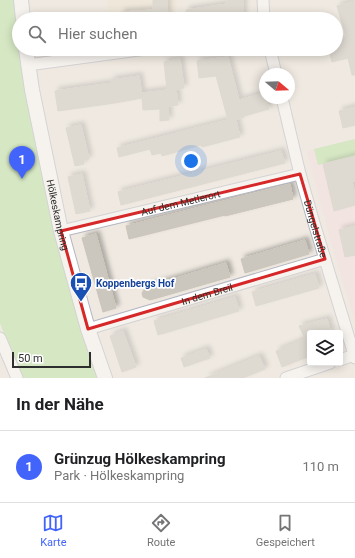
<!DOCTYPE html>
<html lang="de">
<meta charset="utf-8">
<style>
body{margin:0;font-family:Roboto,sans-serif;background:#f6f6f6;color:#202124}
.controls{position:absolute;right:12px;bottom:12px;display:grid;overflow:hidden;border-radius:4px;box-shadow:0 2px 10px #0003}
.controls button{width:36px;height:36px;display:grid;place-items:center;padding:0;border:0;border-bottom:1px solid #e0e0e0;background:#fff;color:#202124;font:20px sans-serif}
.compass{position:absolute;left:259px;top:68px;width:36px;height:36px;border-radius:50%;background:#fff;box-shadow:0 2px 10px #0003;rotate:109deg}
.scale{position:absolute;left:12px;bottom:10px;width:79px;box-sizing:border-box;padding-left:4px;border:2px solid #2e2e2e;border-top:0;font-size:11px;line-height:14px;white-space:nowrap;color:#2e2e2e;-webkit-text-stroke:3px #fff;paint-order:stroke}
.you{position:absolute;left:191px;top:161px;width:14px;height:14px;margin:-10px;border:3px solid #fff;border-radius:50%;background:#1a73e8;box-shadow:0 0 0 6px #1a73e833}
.badge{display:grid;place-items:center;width:26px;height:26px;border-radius:50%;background:#4264fb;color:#fff;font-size:13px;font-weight:700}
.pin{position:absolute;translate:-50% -33px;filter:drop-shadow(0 1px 2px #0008)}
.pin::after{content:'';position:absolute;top:21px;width:14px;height:12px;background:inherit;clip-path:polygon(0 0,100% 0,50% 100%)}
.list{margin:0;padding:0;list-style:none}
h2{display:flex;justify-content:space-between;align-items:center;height:52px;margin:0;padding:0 16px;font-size:17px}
h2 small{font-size:13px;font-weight:400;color:#757577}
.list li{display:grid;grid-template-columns:26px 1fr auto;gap:12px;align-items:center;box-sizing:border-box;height:72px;padding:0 16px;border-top:1px solid #e0e0e0}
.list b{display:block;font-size:15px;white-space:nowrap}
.list p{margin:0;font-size:13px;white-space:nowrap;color:#757577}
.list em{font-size:13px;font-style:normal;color:#757577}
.icon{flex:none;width:22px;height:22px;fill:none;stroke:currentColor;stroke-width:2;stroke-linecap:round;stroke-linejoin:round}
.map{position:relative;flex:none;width:355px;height:378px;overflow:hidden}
.search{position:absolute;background:#fff;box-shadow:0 2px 10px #0003;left:12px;right:12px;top:12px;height:44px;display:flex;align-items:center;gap:10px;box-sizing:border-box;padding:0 14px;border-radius:22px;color:#757577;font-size:15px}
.sheet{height:124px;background:#fff}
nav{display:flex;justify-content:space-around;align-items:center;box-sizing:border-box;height:56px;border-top:1px solid #e0e0e0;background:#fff;font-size:11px;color:#757577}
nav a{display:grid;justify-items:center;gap:2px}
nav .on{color:#4264fb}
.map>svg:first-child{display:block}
.education{fill:#f0e6d1}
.medical{fill:#f5dfe0}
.green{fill:#b6e59e}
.building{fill:#cbc7bf;stroke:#cbc5ba;filter:url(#shadow)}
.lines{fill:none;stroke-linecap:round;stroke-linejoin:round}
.minor-casing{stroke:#b4b7c1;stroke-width:13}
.tertiary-casing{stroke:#b4b7c1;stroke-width:16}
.minor{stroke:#fff;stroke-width:11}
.tertiary{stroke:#fff;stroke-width:14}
.marked{fill:none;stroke:#d62828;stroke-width:3;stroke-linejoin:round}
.labels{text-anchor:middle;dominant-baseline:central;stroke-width:3.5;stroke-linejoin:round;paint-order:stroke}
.street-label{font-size:10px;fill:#2e2e2e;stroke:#fff}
.transit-label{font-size:10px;font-weight:bold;fill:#164399;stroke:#fff;text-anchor:start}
</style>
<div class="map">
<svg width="355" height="378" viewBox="0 0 355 378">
<defs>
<filter id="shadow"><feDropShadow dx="3.5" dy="-3.5" stdDeviation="2" flood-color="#0004"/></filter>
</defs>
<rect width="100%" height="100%" fill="#efe9e1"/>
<!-- education -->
<polygon class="education" points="108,0 177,0 175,19 106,19"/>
<!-- medical -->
<polygon class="medical" points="355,139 355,321 331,243 307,151"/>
<!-- green -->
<g class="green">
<polygon points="0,0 14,0 19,49 27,103 89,354 97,378 22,378 9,347 0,323"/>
<polygon points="355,139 355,156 318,165 314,149"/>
</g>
<!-- building -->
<g class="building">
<polygon points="153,0 167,0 168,19 121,19 121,12 153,10"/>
<polygon points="227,0 243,0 243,18 236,19 187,19 186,10 227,4"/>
<polygon points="355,1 355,75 352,75 348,58 332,62 329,49 336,49 336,43 343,41 342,38 346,37 337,6"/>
<polygon points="228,57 239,100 264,93 269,109 244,116 244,117 236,120 240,137 202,147 201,145 162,156 161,153 152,155 150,149 119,157 117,148 228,120 216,76 199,78 197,61"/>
<polygon points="180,59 184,88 176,89 178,105 168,106 169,120 160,121 160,109 143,110 142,98 115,103 58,111 55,91 112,83 111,80 139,76 142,95 142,93 167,90 164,62"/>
<polygon points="355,107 355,125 343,128 339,111"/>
<polygon points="81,125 89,159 83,160 84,164 75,166 66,128"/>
<polygon points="281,151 285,163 121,205 118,192"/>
<polygon points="355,156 355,181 352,181 355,195 355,205 334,211 323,164"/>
<polygon points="82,174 90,211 76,214 68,177"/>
<polygon points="290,184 293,199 225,216 225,215 129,239 126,226"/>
<polygon points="355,226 355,255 345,257 339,230"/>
<polygon points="96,234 116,308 103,312 82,238"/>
<polygon points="305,240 309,254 245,273 241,259"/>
<polygon points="226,263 230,277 150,300 143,297 142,293 146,287"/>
<polygon points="315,274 319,288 256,306 252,292"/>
<polygon points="235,297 239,311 158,335 154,321"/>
<polygon points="327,319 331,333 310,333 310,356 282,367 276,351 305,339 299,326"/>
<polygon points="123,331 136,367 122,372 110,336"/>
<polygon points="206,349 210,358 184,367 181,358"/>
<polygon points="259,356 265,369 243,378 205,378"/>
</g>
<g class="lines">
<!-- minor casing -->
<g class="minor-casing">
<g id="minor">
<polyline points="263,0 264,19"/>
<polyline points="270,49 276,74"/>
<polyline points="28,65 146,49"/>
<path id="s1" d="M 282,98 L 300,174 L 314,223 L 355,358"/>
<path id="s2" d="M 61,231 L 300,174"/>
<path id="s3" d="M 88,329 L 325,259"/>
<polyline points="0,338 17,378"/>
<polyline points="340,360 354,355"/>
<polyline points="286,378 330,363"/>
</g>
</g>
<!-- tertiary casing -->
<g class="tertiary-casing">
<g id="tertiary">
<polyline points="21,0 23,19"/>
<path id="s4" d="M 26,49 L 32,90 L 61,231 L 88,329 L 105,378"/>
</g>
</g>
<!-- minor -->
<use href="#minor" class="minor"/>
<!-- tertiary -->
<use href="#tertiary" class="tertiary"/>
</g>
<!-- marked area -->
<path d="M0 0H355V378H0ZM 300,174 L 325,259 L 88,329 L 61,231 Z" fill="#efe9e1" fill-opacity=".55" fill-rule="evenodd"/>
<path class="marked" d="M 300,174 L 325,259 L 88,329 L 61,231 Z"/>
<!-- icons -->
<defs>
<g id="bus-pin" transform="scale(1.15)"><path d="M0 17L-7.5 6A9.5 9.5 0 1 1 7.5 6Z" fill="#1a4fb4" stroke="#fff"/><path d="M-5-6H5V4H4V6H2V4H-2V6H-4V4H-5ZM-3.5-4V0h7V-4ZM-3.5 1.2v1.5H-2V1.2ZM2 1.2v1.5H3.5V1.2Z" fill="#fff"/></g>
</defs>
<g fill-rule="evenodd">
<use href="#bus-pin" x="81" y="283"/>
</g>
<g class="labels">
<!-- street labels -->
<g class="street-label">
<text stroke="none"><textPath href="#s2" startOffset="123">Auf dem Metlerort</textPath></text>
<text stroke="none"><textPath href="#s4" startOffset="169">Hölkeskampring</textPath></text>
<text stroke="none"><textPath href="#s1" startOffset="135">Düngelstraße</textPath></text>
<text stroke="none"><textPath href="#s3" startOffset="124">In dem Breil</textPath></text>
</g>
<!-- transit labels -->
<g class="transit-label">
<text x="96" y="283">Koppenbergs Hof</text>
</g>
</g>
</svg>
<div class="controls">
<button><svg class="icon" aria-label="layers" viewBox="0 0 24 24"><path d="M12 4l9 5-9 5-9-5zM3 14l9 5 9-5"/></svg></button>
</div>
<svg class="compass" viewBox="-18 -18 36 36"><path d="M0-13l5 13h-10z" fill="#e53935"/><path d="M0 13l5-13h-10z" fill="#757577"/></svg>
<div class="scale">50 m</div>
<div class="you"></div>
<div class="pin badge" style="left:22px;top:179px">1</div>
<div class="search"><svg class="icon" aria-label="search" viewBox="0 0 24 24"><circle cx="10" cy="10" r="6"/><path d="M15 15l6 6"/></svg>Hier suchen</div>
</div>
<section class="sheet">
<h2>In der Nähe<small></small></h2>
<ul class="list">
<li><span class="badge">1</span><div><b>Grünzug Hölkeskampring</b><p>Park · Hölkeskampring</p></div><em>110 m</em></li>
</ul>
</section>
<nav>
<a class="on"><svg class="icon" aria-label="map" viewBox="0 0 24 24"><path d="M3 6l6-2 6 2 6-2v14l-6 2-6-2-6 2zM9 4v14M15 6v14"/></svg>Karte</a>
<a><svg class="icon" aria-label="directions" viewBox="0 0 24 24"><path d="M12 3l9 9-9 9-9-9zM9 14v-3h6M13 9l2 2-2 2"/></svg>Route</a>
<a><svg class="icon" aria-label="saved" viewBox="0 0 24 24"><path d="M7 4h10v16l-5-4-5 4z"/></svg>Gespeichert</a>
</nav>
